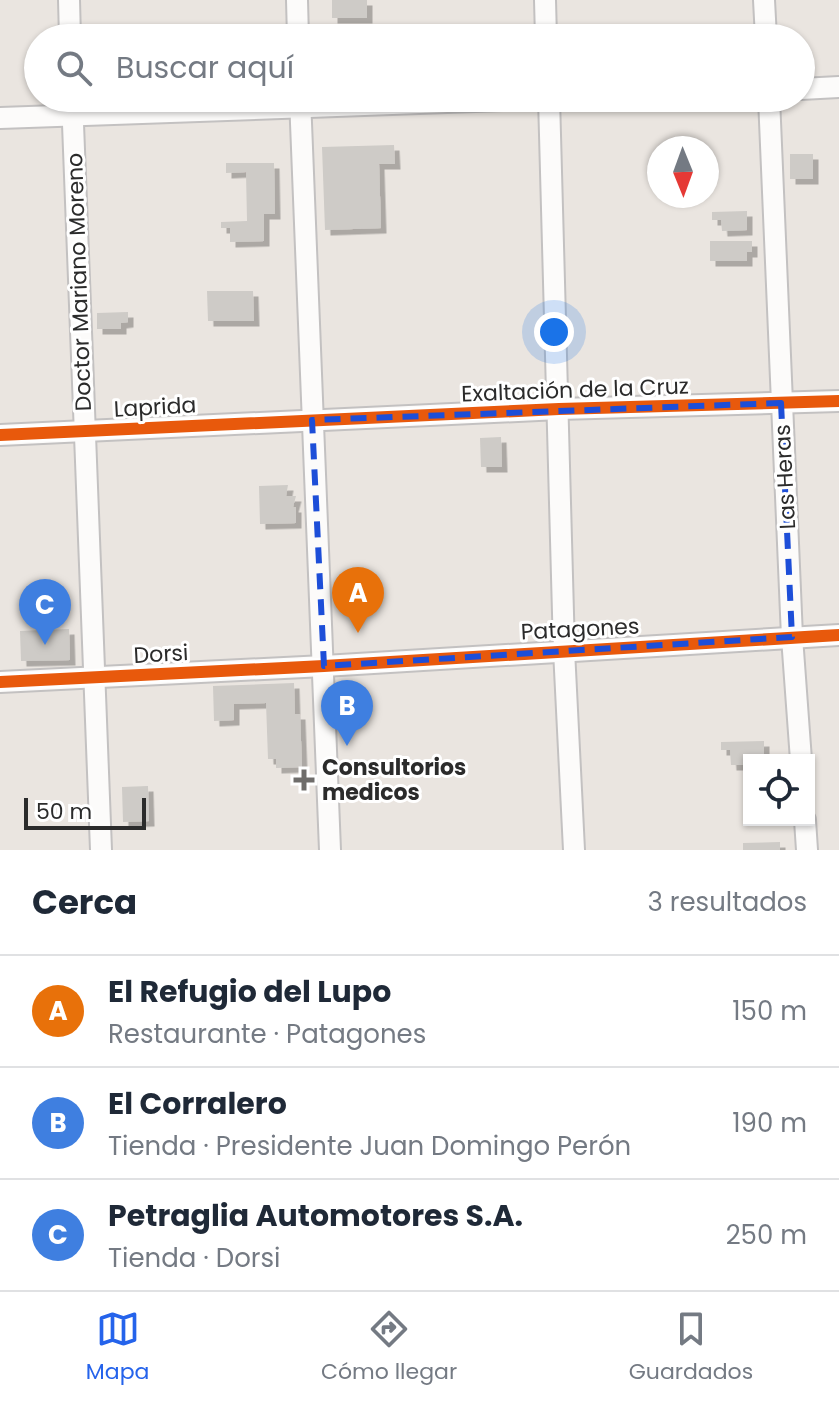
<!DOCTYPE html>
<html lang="es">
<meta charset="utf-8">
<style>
body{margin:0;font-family:Poppins,sans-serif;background:#f2f2f3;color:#1f2937}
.controls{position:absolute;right:24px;bottom:24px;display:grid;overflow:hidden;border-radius:0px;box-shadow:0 2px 6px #0004}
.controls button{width:72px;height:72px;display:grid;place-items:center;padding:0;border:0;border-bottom:2px solid #e0e1e3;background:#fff;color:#1f2937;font:40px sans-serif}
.compass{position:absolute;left:647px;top:136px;width:72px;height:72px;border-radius:50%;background:#fff;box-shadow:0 2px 6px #0004;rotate:179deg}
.scale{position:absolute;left:24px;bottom:20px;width:122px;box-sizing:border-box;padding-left:8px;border:4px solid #2b2b2b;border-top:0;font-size:22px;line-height:28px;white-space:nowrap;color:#2b2b2b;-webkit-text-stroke:6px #fff;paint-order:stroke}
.you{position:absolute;left:554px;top:332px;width:28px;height:28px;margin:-20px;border:6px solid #fff;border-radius:50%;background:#1a73e8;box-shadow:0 0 0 12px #1a73e833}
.badge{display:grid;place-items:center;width:52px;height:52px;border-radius:50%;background:#2563eb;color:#fff;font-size:26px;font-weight:700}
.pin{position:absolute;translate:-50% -66px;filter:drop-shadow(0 2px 4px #0008)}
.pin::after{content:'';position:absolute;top:42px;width:28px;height:24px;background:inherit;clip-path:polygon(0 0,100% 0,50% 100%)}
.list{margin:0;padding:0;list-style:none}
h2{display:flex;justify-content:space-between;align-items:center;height:104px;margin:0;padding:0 32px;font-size:34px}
h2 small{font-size:26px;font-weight:400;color:#747a83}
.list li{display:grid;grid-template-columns:52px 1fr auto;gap:24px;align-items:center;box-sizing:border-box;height:112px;padding:0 32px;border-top:2px solid #e0e1e3}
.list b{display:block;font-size:30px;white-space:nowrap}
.list p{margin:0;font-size:26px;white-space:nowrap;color:#747a83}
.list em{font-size:26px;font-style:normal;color:#747a83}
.icon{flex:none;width:44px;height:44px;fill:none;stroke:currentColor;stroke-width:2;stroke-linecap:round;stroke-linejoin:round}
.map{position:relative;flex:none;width:839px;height:850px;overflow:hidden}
.search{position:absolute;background:#fff;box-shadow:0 2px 6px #0004;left:24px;right:24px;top:24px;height:88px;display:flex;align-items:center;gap:20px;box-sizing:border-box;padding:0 28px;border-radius:44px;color:#747a83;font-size:30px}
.sheet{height:440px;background:#fff}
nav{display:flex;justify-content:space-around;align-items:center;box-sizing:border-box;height:112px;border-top:2px solid #e0e1e3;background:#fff;font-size:22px;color:#747a83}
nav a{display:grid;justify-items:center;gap:4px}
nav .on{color:#2563eb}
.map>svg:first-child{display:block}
.building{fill:#cecbc7;filter:url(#shadow)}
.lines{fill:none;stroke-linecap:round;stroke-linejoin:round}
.minor-casing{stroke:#c3c1c1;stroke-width:24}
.minor{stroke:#fcfbfa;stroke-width:20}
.cycleway-casing{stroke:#fff;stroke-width:17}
.cycleway{stroke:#e8590c;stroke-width:12}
.marked{fill:none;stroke:#1d4ed8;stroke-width:6;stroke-dasharray:16 10;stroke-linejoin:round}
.poi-dot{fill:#6e6c6a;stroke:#fff;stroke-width:3}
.labels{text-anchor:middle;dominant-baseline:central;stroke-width:6;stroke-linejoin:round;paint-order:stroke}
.street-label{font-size:22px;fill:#2b2b2b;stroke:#fff}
.poi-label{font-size:22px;font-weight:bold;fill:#2b2b2b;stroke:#fff;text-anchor:start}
</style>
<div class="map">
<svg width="839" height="850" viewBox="0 0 839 850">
<defs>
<filter id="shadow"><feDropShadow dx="5.5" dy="5.5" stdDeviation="0" flood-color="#0004"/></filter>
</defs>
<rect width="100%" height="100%" fill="#eae5e0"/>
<!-- building -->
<g class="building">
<rect x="332" y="0" width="35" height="18"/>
<polygon points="394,145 395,164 379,164 381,228 325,230 322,147"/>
<rect x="790" y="154" width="23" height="25"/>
<polygon points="226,163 274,163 275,214 264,214 264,241 230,242 230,228 221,228 221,222 247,221 246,172 226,173"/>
<polygon points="747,211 747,230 722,231 721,220 712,220 712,212"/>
<polygon points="710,241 752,241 752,252 747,252 747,261 710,261"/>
<polygon points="207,291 253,291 254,321 208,321"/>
<polygon points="128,312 128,322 121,323 121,329 97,329 97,313"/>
<polygon points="501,437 502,467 481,467 480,438"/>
<polygon points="288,485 286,496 296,496 293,507 296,507 296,523 260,524 259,486"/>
<polygon points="69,629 70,660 21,661 20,631"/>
<polygon points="294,683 295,714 300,714 302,767 276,768 276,759 268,759 266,703 234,704 234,720 214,721 213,686"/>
<polygon points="764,741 764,760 749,760 749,765 731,765 730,750 721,750 721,742"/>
<polygon points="148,786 149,821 123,822 122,787"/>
<polygon points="780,842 780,850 743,850 743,843"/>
</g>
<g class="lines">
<!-- minor casing -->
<g class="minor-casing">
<g id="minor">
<polyline points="69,0 70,38"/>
<polyline points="297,0 298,38"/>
<polyline points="545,0 546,38"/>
<polyline points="764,0 766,38"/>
<polyline points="801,89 839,87"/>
<polyline points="72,98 101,850"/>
<polyline points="300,98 330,850"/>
<polyline points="549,98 564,650 574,850"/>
<polyline points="769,98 792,637 801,760"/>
<polyline points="0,118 562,98"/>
<polyline points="0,435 559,409 839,401"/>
<polyline points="0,682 324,666 839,635"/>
<polyline points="805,820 807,850"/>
</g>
</g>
<!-- minor -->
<use href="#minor" class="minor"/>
<!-- cycleway casing -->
<g class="cycleway-casing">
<g id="cycleway">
<polyline points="0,435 559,409 839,401"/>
<polyline points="0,682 324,666 839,635"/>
</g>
</g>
<!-- cycleway -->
<use href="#cycleway" class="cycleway"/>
</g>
<!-- marked area -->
<path class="marked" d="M 781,403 L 792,637 L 324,666 L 312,420 Z"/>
<!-- markers -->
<path class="poi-dot" d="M300 768h8v8h8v8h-8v8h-8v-8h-8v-8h8z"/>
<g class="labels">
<!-- street labels -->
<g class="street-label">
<text transform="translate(79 282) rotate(-92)">Doctor Mariano Moreno</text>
<text transform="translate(575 390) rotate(-2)">Exaltación de la Cruz</text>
<text transform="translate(155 407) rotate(-3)">Laprida</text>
<text transform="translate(785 477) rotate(-93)">Las Heras</text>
<text transform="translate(580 629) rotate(-3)">Patagones</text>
<text transform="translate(161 654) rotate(-3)">Dorsi</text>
</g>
<!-- poi labels -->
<g class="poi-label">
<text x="322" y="767">Consultorios<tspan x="322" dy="25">medicos</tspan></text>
</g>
</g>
</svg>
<div class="controls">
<button><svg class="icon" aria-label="locate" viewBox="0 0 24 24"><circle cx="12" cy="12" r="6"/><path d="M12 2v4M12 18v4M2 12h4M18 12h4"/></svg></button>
</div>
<svg class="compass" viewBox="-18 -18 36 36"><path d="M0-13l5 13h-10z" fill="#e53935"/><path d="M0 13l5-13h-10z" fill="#747a83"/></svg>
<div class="scale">50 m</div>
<div class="you"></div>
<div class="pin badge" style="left:358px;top:633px;background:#e8710a">A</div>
<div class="pin badge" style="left:347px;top:746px;background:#3f7fe0">B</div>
<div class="pin badge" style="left:45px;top:645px;background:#3f7fe0">C</div>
<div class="search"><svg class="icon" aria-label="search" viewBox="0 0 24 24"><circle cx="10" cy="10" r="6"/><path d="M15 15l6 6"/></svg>Buscar aquí</div>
</div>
<section class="sheet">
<h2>Cerca<small>3 resultados</small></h2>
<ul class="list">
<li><span class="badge" style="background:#e8710a">A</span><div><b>El Refugio del Lupo</b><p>Restaurante · Patagones</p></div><em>150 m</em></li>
<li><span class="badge" style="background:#3f7fe0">B</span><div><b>El Corralero</b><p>Tienda · Presidente Juan Domingo Perón</p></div><em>190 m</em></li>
<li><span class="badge" style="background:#3f7fe0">C</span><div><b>Petraglia Automotores S.A.</b><p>Tienda · Dorsi</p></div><em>250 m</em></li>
</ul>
</section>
<nav>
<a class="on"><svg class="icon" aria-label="map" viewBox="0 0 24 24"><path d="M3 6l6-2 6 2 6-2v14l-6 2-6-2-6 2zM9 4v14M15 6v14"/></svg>Mapa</a>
<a><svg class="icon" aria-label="directions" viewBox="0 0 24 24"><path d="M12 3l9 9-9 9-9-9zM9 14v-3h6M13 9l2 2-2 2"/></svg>Cómo llegar</a>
<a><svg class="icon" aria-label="saved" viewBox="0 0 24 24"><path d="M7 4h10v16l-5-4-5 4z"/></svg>Guardados</a>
</nav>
